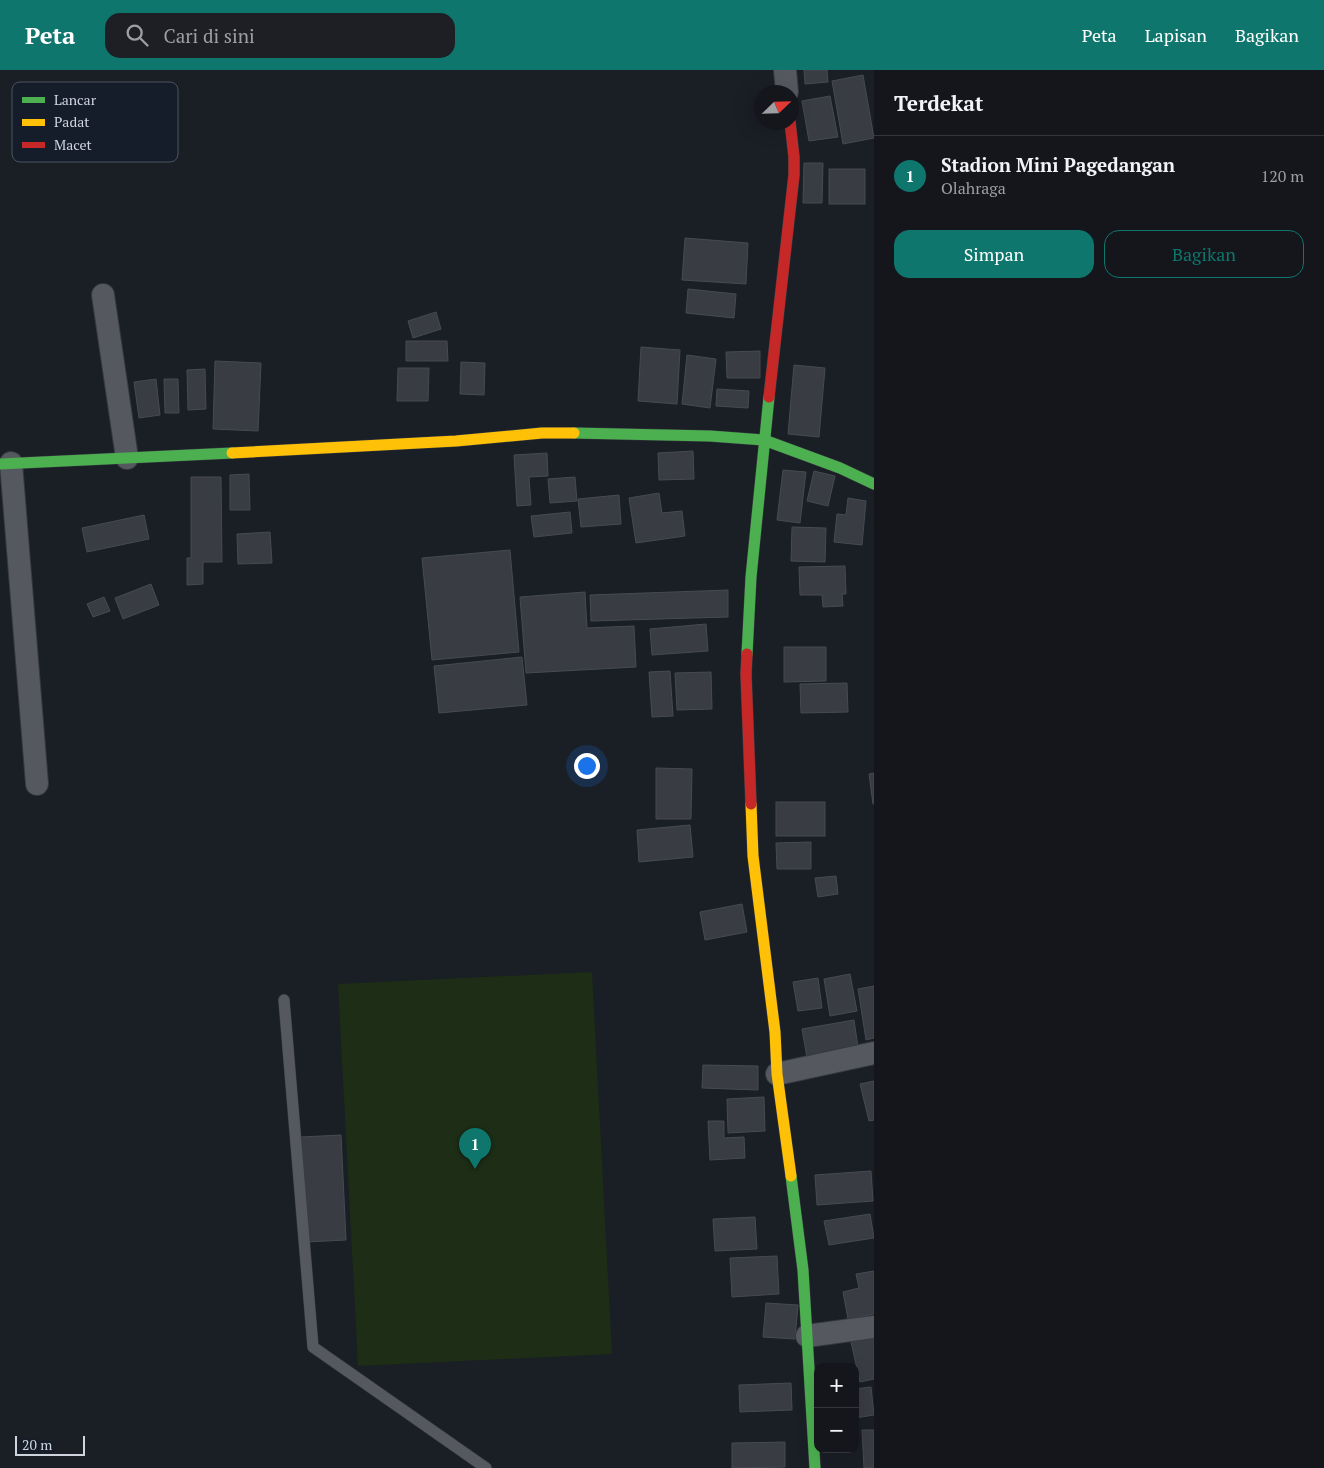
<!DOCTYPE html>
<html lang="id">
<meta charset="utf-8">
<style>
body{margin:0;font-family:"PT Serif",serif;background:#1d1f25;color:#f1f3f6}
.controls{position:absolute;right:15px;bottom:15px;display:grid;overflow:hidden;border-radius:10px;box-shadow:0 5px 20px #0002}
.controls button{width:45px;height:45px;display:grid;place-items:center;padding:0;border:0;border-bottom:1px solid #33353b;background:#14161c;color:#f1f3f6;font:25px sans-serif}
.compass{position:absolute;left:754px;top:15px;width:45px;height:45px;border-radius:50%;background:#14161c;box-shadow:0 5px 20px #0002;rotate:67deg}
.scale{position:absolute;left:15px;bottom:12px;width:70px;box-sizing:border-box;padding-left:5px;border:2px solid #cfd5df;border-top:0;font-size:14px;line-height:18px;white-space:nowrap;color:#cfd5df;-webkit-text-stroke:4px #151d2a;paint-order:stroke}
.you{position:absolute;left:586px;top:695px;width:18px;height:18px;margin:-12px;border:4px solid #fff;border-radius:50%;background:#1a73e8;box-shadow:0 0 0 8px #1a73e833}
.badge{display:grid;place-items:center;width:32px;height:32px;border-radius:50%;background:#0f766e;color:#fff;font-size:16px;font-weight:700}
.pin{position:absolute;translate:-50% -41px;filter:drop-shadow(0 1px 2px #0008)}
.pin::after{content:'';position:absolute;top:26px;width:18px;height:15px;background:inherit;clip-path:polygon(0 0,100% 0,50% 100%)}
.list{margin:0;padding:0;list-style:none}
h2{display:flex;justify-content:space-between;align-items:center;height:65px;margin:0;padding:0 20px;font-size:21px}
h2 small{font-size:16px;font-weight:400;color:#9d9fa3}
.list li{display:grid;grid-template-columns:32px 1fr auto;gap:15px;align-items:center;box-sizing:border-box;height:80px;padding:0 20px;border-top:1px solid #33353b}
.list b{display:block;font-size:19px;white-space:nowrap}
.list p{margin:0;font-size:16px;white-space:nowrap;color:#9d9fa3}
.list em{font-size:16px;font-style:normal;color:#9d9fa3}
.actions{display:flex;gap:10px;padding:15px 20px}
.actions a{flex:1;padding:11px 0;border:1px solid #0f766e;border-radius:15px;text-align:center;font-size:18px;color:#0f766e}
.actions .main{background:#0f766e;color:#fff}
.icon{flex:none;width:28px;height:28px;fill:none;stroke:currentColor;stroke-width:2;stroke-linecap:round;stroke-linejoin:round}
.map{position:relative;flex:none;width:874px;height:1398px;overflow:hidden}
header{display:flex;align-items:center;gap:30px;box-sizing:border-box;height:70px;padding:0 25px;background:#0f766e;color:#fff}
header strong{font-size:24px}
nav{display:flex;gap:28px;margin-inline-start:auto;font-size:18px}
.search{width:350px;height:45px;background:#1d1f25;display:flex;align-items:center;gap:12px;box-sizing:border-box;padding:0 18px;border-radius:15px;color:#9d9fa3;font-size:19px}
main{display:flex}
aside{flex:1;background:#14161c}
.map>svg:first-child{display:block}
.green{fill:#1d2d16}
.building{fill:#393d43;stroke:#464a51}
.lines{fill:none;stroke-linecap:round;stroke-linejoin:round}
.lane-casing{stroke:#363940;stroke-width:12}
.street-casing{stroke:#363940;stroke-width:24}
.fast-casing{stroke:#363940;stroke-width:12}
.slow-casing{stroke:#363940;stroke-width:12}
.jam-casing{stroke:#363940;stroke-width:12}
.lane{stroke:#55595f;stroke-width:11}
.street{stroke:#55595f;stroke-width:22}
.fast{stroke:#4caf50;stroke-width:11}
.slow{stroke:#ffc107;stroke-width:11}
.jam{stroke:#c62828;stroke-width:11}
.key{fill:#151d2a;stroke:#4d5460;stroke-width:1}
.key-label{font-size:14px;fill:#cfd5df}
</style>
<header>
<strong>Peta</strong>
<div class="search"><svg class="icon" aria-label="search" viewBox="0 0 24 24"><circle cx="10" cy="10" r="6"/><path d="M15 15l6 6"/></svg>Cari di sini</div>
<nav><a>Peta</a><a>Lapisan</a><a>Bagikan</a></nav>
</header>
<main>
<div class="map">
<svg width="874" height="1398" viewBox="0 0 874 1398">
<rect width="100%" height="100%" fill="#1a1e25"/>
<!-- green -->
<polygon class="green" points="592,902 612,1284 358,1296 338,914"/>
<!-- building -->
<g class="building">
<polygon points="804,0 827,0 828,12 805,14"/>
<polygon points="863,5 874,68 843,74 832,11"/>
<polygon points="830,26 838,67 809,71 802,31"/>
<polygon points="804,93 823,93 822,133 803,133"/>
<rect x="829" y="99" width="36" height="35"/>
<polygon points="685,168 748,173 746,214 682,210"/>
<polygon points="688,219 736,224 734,248 686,243"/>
<polygon points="436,242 441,259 413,268 408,251"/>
<polygon points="406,271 447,271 448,291 406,291"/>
<polygon points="641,277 680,280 677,334 638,331"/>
<polygon points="760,281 760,308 727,308 726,282"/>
<polygon points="687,285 716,289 710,338 682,334"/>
<polygon points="215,291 261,293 258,361 213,359"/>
<polygon points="461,292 485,293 484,325 460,324"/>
<polygon points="794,295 825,298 819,367 788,364"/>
<polygon points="398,298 429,298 428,331 397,331"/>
<polygon points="205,299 206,339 188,340 187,300"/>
<polygon points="156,309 160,345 139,348 134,312"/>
<polygon points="164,309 178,309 179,343 165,343"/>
<polygon points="717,319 749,321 748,338 716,336"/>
<polygon points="693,381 694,409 659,410 658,383"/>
<polygon points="547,383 548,406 529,407 531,435 517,436 514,385"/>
<polygon points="783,400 806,402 800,453 777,450"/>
<polygon points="814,401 835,406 828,436 807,431"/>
<polygon points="249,404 250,440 230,440 230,405"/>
<polygon points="191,407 221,407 222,492 203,492 203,514 187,515 187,488 191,488"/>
<polygon points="575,407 577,431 550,433 548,409"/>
<polygon points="659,423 662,443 682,441 685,466 636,473 629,428"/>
<polygon points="619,425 621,454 581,457 578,429"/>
<polygon points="848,428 866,431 862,475 834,472 837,444 846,445"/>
<polygon points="570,442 572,463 534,467 531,446"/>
<polygon points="144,445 149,469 87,482 82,458"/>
<polygon points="792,457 826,458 825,492 791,491"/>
<polygon points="270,462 272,493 238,494 237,464"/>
<polygon points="510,480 519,582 432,590 422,488"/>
<polygon points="845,496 846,524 842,524 843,536 823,537 822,525 800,525 799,497"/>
<polygon points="151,514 159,535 123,549 115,528"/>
<polygon points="728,520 728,547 591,551 590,525"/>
<polygon points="585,522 587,558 634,556 636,597 526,603 520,527"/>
<polygon points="104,527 110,541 93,547 87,534"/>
<polygon points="706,554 708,581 652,585 650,559"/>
<polygon points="784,577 826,577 826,611 784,612"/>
<polygon points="522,587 527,635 439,643 434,596"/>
<polygon points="670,601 673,646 652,647 649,602"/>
<polygon points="711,602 712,639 677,640 675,603"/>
<polygon points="847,613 848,642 801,643 800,614"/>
<polygon points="656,698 692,699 691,749 656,749"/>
<polygon points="874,703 874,734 873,734 869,704"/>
<rect x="776" y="732" width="49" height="34"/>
<polygon points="690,755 693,787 639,792 637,760"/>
<polygon points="811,772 811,799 777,799 776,773"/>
<polygon points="836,806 838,824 818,827 815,808"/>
<polygon points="742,834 747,862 705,870 700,842"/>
<polygon points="850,904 857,941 830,946 824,909"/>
<polygon points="818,908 822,938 798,941 793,912"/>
<polygon points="874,916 874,968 866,970 858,919"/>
<polygon points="854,950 859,984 808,993 802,959"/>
<polygon points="703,995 758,996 758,1020 702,1018"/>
<polygon points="874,1011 874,1050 869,1051 860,1014"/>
<polygon points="764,1027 765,1061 728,1063 727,1029"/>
<polygon points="708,1051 724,1051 724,1068 744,1067 745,1088 710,1090"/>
<polygon points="341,1065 346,1170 306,1172 301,1067"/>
<polygon points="871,1101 873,1131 817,1135 815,1105"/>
<polygon points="870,1144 874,1168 829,1175 824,1151"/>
<polygon points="755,1147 757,1179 715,1181 713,1149"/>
<polygon points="777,1186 779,1224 732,1227 730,1188"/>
<polygon points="874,1201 874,1244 848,1249 843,1222 859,1218 856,1204"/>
<polygon points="766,1233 798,1235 795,1269 763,1267"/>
<polygon points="874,1267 874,1309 860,1312 851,1272"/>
<polygon points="791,1313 792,1340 740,1342 739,1315"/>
<polygon points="871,1317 874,1345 855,1348 855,1319"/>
<polygon points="862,1360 874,1360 874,1398 864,1398"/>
<polygon points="785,1372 785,1397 732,1398 732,1373"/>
</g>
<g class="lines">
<!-- lane casing -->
<g class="lane-casing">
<polyline id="lane" points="284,930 313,1277 486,1398"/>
</g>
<!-- street casing -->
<g class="street-casing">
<g id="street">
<polyline points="785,0 787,22"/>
<polyline points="103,225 127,388"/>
<polyline points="11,393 37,714"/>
<polyline points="777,1004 874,983"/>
<polyline points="807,1266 874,1257"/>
</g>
</g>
<!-- fast casing -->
<g class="fast-casing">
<g id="fast">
<polyline points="574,363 710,366 764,370 840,398 874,414"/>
<polyline points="0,394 232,383"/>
<polyline points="747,584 751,507 769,327"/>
<polyline points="791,1106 803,1200 815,1398"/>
</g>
</g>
<!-- slow casing -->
<g class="slow-casing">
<g id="slow">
<polyline points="232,383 456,371 542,363 574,363"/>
<polyline points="751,734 753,786 775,962 777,1004 791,1106"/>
</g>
</g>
<!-- jam casing -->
<g class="jam-casing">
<g id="jam">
<polyline points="769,327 794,105 794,87 790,52"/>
<polyline points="747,584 746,604 751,734"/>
</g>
</g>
<!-- lane -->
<use href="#lane" class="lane"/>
<!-- street -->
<use href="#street" class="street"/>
<!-- fast -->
<use href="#fast" class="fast"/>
<!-- slow -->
<use href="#slow" class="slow"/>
<!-- jam -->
<use href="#jam" class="jam"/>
</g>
<!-- legend -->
<rect x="12" y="12" width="166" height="80" rx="8" class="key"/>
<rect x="22" y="27" width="23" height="6" fill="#4caf50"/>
<rect x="22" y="49" width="23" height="7" fill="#ffc107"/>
<rect x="22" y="72" width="23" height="6" fill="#c62828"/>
<g class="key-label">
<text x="54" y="35">Lancar</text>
<text x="54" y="57">Padat</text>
<text x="54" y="80">Macet</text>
</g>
</svg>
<div class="controls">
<button>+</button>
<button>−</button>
</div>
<svg class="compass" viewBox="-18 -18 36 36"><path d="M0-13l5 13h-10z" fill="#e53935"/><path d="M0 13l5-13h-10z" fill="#9d9fa3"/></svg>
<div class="scale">20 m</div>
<div class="you"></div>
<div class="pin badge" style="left:475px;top:1099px">1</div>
</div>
<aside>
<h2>Terdekat<small></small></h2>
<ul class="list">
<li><span class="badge">1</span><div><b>Stadion Mini Pagedangan</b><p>Olahraga</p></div><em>120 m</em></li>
</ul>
<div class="actions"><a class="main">Simpan</a><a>Bagikan</a></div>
</aside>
</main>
